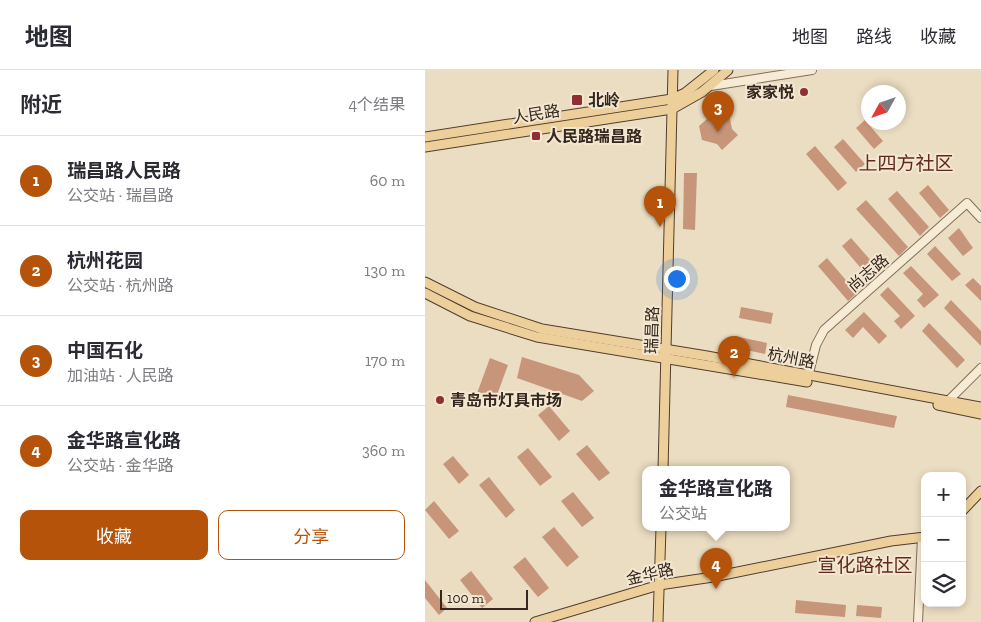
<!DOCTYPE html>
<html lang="zh">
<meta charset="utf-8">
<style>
body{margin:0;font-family:"Zilla Slab","Noto Sans SC",serif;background:#f7f7f7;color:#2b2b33}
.controls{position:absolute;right:15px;bottom:15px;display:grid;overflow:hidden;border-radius:10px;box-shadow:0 2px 8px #0003}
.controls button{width:45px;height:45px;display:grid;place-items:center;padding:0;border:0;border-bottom:1px solid #e1e1e2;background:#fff;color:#2b2b33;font:25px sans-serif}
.compass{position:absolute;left:436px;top:15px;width:45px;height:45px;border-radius:50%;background:#fff;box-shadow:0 2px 8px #0003;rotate:230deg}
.scale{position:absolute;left:15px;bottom:12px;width:88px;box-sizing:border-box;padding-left:5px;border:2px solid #34271d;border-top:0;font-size:14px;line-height:18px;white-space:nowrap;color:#34271d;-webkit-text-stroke:4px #f3e7d1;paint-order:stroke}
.you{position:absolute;left:251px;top:208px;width:18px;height:18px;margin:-12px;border:4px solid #fff;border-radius:50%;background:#1a73e8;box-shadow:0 0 0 8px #1a73e833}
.badge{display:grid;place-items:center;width:32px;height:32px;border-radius:50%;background:#b45309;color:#fff;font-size:16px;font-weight:700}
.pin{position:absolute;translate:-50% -41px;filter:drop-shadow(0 1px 2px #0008)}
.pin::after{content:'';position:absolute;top:26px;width:18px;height:15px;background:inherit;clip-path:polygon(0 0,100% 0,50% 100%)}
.popup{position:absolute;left:217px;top:396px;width:148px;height:65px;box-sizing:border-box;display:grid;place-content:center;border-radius:10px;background:#fff;filter:drop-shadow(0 1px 4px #0005);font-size:16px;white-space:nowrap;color:#7c7c81}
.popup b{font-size:19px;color:#2b2b33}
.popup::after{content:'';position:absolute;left:50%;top:100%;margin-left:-10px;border:10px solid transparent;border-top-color:#fff}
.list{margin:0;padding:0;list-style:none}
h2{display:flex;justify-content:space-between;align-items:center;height:65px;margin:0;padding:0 20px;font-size:21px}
h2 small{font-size:16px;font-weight:400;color:#7c7c81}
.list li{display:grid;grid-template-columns:32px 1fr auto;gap:15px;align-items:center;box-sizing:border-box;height:90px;padding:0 20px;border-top:1px solid #e1e1e2}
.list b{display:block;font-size:19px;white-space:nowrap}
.list p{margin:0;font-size:16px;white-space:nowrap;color:#7c7c81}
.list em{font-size:16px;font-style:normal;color:#7c7c81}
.actions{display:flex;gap:10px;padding:15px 20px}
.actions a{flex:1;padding:11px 0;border:1px solid #b45309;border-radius:10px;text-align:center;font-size:18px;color:#b45309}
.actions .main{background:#b45309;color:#fff}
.icon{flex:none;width:28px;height:28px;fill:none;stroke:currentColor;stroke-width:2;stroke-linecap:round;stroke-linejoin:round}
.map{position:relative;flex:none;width:556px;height:552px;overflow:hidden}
header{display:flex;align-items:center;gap:30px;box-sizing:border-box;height:70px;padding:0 25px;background:#fff;border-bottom:1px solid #e1e1e2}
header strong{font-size:24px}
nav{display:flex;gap:28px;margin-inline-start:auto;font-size:18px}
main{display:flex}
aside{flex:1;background:#fff}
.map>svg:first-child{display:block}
.building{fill:#c7967a}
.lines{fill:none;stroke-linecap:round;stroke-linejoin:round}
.minor-casing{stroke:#836e5a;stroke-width:10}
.major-casing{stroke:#513d2e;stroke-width:11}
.minor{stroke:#f6ebd4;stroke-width:8}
.major{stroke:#eccf9b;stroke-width:9}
.poi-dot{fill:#8f2e33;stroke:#f3e7d1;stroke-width:2}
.labels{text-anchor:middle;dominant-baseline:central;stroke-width:4;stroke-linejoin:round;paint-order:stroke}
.poi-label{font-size:16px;font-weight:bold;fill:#34271d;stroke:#f3e7d1;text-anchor:start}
.street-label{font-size:16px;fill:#34271d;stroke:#f3e7d1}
.quarter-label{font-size:19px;fill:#5e2a1f;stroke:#f3e7d1}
</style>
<header>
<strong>地图</strong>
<nav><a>地图</a><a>路线</a><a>收藏</a></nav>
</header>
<main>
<aside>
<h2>附近<small>4个结果</small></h2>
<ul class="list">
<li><span class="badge">1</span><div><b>瑞昌路人民路</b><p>公交站 · 瑞昌路</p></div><em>60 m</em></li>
<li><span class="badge">2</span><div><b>杭州花园</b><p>公交站 · 杭州路</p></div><em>130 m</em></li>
<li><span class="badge">3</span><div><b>中国石化</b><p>加油站 · 人民路</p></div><em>170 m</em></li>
<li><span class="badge">4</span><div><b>金华路宣化路</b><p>公交站 · 金华路</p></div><em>360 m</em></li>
</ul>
<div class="actions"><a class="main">收藏</a><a>分享</a></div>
</aside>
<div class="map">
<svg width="556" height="552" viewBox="0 0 556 552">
<rect width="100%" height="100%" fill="#ebddc2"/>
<!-- building -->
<g class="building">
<polygon points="290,42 304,44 307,59 313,65 297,80 292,74 277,70 274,56"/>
<polygon points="440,50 458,71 449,79 431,58"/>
<polygon points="418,69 440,94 431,102 409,77"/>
<polygon points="390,76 422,113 413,121 381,84"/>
<polygon points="259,103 272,103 270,160 258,159"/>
<polygon points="503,115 524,140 515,148 494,123"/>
<polygon points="472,121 504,157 495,166 463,129"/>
<polygon points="441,130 483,177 474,186 431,139"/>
<polygon points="534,158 548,178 538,186 523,168"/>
<polygon points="426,168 456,202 440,216 433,209 440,203 417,176"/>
<polygon points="510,176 536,204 527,211 502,184"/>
<polygon points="402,188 432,223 423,231 393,196"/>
<polygon points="486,196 514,225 499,238 492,230 498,224 478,203"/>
<polygon points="548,208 556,216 556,231 540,215"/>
<polygon points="463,217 490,246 476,259 469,251 475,246 455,225"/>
<polygon points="526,230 556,261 556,276 519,238"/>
<polygon points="316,237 348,243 346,254 314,248"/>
<polygon points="439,242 462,266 454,274 438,257 428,268 420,260"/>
<polygon points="504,253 540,290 532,298 497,261"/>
<polygon points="309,266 342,273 340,284 307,277"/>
<polygon points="97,287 154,305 169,321 157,331 92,308"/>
<polygon points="65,288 83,295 69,333 51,326"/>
<polygon points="363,325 472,346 469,358 361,337"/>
<polygon points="124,336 145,361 134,371 113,345"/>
<polygon points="162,375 185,403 174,411 151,384"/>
<polygon points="103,378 127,407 115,416 92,387"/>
<polygon points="28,386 44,405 34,414 18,394"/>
<polygon points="64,407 90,440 81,448 54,415"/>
<polygon points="148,422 169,448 157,457 136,431"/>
<polygon points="9,431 34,461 24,469 0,440"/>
<polygon points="129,457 154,487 142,497 117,467"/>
<polygon points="100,487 124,518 113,527 88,497"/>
<polygon points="46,501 68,529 57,538 35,510"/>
<polygon points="0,510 22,538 14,545 0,528"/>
<polygon points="371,530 421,535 420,547 370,543"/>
<polygon points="432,535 457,537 456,548 431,546"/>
</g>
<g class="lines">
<!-- minor casing -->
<g class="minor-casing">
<g id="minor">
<polyline points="286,16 387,0"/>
<polyline points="383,307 391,275 399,260 542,133 556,148"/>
<polyline points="520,334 556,298"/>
<polyline points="493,552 497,468"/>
</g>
</g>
<!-- major casing -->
<g class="major-casing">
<g id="major">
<polyline points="0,67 247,29 260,23 289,0"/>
<polyline points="0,77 247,39 277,22 303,0"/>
<polyline points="0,212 50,237 117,259 282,286 556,337"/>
<polyline points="0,223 45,246 112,267 382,312"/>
<polyline points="513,335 556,344"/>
<polyline points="238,400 248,0"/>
<polyline points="537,441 556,421"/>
<polyline points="110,552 234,515 288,507 466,471 500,467"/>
<polyline points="233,552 236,458"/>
</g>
</g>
<!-- minor -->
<use href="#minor" class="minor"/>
<!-- major -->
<use href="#major" class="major"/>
</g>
<!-- markers -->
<g class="poi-dot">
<circle cx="379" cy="22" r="5"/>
<rect x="146" y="24" width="12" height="12" rx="2.5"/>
<rect x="106" y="61" width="10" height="10" rx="2.5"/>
<circle cx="15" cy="330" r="5"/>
</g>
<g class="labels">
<!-- poi labels -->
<g class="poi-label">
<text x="369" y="22" text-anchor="end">家家悦</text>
<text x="163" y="30">北岭</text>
<text x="121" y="66">人民路瑞昌路</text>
<text x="25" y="330">青岛市灯具市场</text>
</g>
<!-- street labels -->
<g class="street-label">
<text transform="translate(111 44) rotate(-9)">人民路</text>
<text transform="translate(443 203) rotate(-41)">尚志路</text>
<text transform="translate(227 260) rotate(-88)">瑞昌路</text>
<text transform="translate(366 288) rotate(11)">杭州路</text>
<text transform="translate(225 504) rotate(-13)">金华路</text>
</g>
<!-- quarter labels -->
<g class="quarter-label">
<text x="481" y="93">上四方社区</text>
<text x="440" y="495">宣化路社区</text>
</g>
</g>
</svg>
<div class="controls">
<button>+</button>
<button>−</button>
<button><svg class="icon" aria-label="layers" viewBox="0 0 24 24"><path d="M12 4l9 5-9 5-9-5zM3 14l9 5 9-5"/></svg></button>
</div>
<svg class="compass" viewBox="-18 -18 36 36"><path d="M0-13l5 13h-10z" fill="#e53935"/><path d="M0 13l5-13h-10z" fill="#7c7c81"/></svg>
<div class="scale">100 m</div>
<div class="you"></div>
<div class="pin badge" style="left:235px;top:157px">1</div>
<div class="pin badge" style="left:309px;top:307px">2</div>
<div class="pin badge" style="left:293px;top:62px">3</div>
<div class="pin badge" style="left:291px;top:519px">4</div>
<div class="popup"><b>金华路宣化路</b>公交站</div>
</div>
</main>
